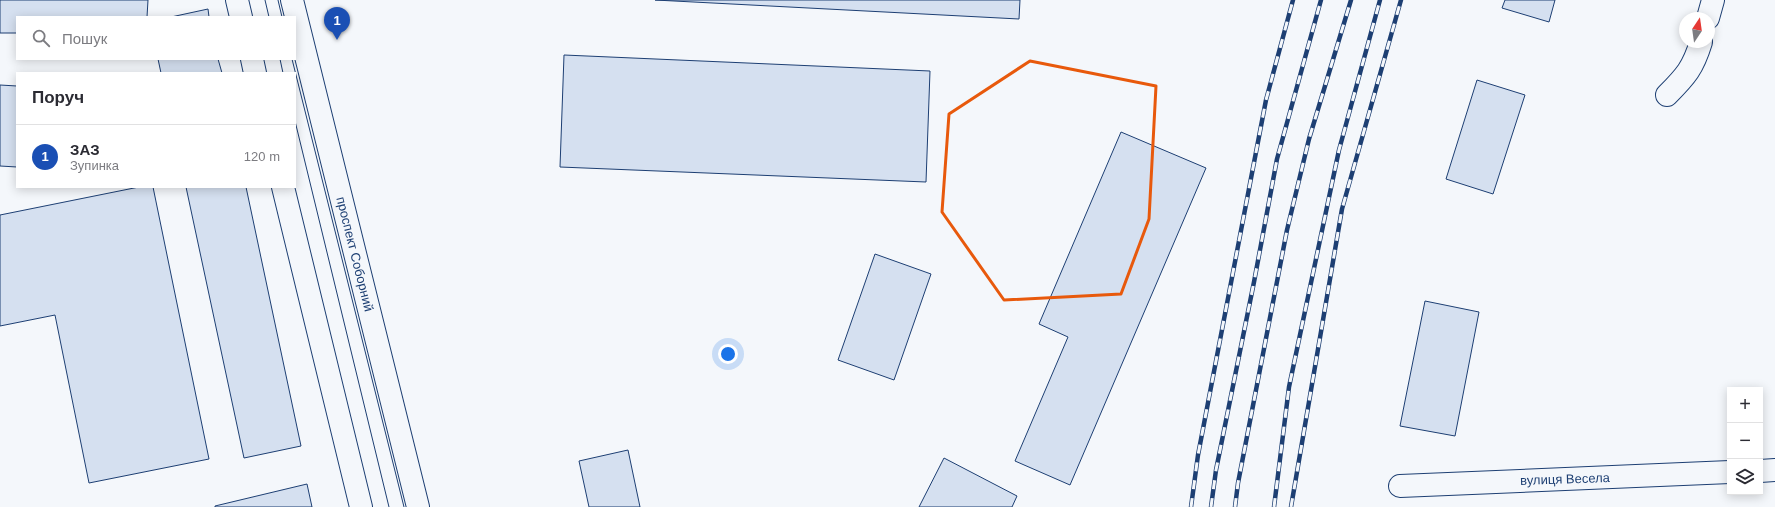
<!DOCTYPE html>
<html lang="uk">
<meta charset="utf-8">
<style>
body{margin:0;font-family:Helvetica,sans-serif;background:#f7f7f7;color:#2b2b33}
.controls{position:absolute;right:12px;bottom:12px;display:grid;overflow:hidden;border-radius:0px;box-shadow:0 2px 10px #0003}
.controls button{width:36px;height:36px;display:grid;place-items:center;padding:0;border:0;border-bottom:1px solid #e1e1e2;background:#fff;color:#2b2b33;font:20px sans-serif}
.compass{position:absolute;left:1679px;top:12px;width:36px;height:36px;border-radius:50%;background:#fff;box-shadow:0 2px 10px #0003;rotate:13deg}
.you{position:absolute;left:728px;top:354px;width:14px;height:14px;margin:-10px;border:3px solid #fff;border-radius:50%;background:#1a73e8;box-shadow:0 0 0 6px #1a73e833}
.badge{display:grid;place-items:center;width:26px;height:26px;border-radius:50%;background:#0f766e;color:#fff;font-size:13px;font-weight:700}
.pin{position:absolute;translate:-50% -33px;filter:drop-shadow(0 1px 2px #0008)}
.pin::after{content:'';position:absolute;top:21px;width:14px;height:12px;background:inherit;clip-path:polygon(0 0,100% 0,50% 100%)}
.list{margin:0;padding:0;list-style:none}
h2{display:flex;justify-content:space-between;align-items:center;height:52px;margin:0;padding:0 16px;font-size:17px}
h2 small{font-size:13px;font-weight:400;color:#7c7c81}
.list li{display:grid;grid-template-columns:26px 1fr auto;gap:12px;align-items:center;box-sizing:border-box;height:64px;padding:0 16px;border-top:1px solid #e1e1e2}
.list b{display:block;font-size:15px;white-space:nowrap}
.list p{margin:0;font-size:13px;white-space:nowrap;color:#7c7c81}
.list em{font-size:13px;font-style:normal;color:#7c7c81}
.icon{flex:none;width:22px;height:22px;fill:none;stroke:currentColor;stroke-width:2;stroke-linecap:round;stroke-linejoin:round}
.map{position:relative;flex:none;width:1775px;height:507px;overflow:hidden}
.search{position:absolute;background:#fff;box-shadow:0 2px 10px #0003;left:16px;top:16px;width:280px;height:44px;display:flex;align-items:center;gap:10px;box-sizing:border-box;padding:0 14px;border-radius:0px;color:#7c7c81;font-size:15px}
.panel{position:absolute;background:#fff;box-shadow:0 2px 10px #0003;left:16px;top:72px;width:280px;height:116px;border-radius:0px}
.map>svg:first-child{display:block}
.building{fill:#d5e0f0;stroke:#1d3f73}
.lines{fill:none;stroke-linecap:round;stroke-linejoin:round}
.minor-casing{stroke:#1d3f73;stroke-width:24}
.major-casing{stroke:#1d3f73;stroke-width:24}
.minor{stroke:#f4f7fb;stroke-width:22}
.major{stroke:#f4f7fb;stroke-width:22}
.tram{stroke:#1d3f73;stroke-width:1}
.rail-casing{stroke:#1d3f73;stroke-width:4.5}
.rail{stroke:#f4f7fb;stroke-width:3;stroke-dasharray:9;stroke-linecap:butt}
.marked{fill:none;stroke:#e8590c;stroke-width:3;stroke-linejoin:round}
.labels{text-anchor:middle;dominant-baseline:central;stroke-width:3;stroke-linejoin:round;paint-order:stroke}
.street-label{font-size:13px;fill:#1d3f73;stroke:#f4f7fb}
</style>
<div class="map">
<svg width="1775" height="507" viewBox="0 0 1775 507">
<rect width="100%" height="100%" fill="#f4f7fb"/>
<!-- building -->
<g class="building">
<polygon points="0,0 148,0 147,17 17,17 17,33 0,33"/>
<polygon points="655,0 1020,0 1019,19"/>
<polygon points="1505,0 1555,0 1549,22 1502,8"/>
<polygon points="208,9 209,17 171,17"/>
<polygon points="564,55 930,71 926,182 560,167"/>
<polygon points="158,59 218,59 222,73 161,73"/>
<polygon points="1477,80 1525,95 1493,194 1446,179"/>
<polygon points="0,85 17,86 17,167 0,166"/>
<polygon points="1121,132 1206,168 1070,485 1015,461 1068,337 1039,324"/>
<polygon points="139,187 153,187 209,459 89,483 55,315 0,326 0,215"/>
<polygon points="186,187 246,187 301,446 244,458"/>
<polygon points="875,254 931,274 894,380 838,360"/>
<polygon points="1425,301 1479,312 1455,436 1400,426"/>
<polygon points="628,450 640,507 589,507 579,461"/>
<polygon points="944,458 1017,496 1012,507 919,507"/>
<polygon points="307,484 312,507 215,507 215,506"/>
</g>
<g class="lines">
<!-- minor casing -->
<g class="minor-casing">
<g id="minor">
<polyline points="1708,18 1713,0"/>
<path d="M 1667,95 C 1686,76 1693,68 1701,42"/>
<polyline points="1760,471 1775,470"/>
<polyline points="1400,486 1730,472"/>
</g>
</g>
<!-- major casing -->
<g class="major-casing">
<g id="major">
<polyline points="237,0 241,17"/>
<polyline points="292,0 418,507"/>
<polyline points="252,59 255,73"/>
<polyline points="283,187 361,507"/>
</g>
</g>
<!-- minor -->
<use href="#minor" class="minor"/>
<!-- major -->
<use href="#major" class="major"/>
<!-- tram -->
<g class="tram">
<polyline points="265,0 269,17"/>
<polyline points="278,0 282,17"/>
<polyline points="280,59 283,73"/>
<polyline points="292,59 404,507"/>
<polyline points="295,121 389,507"/>
</g>
<!-- rail casing -->
<g class="rail-casing">
<g id="rail">
<polyline points="1191,507 1198,455 1266,100 1293,0"/>
<polyline points="1211,507 1216,470 1254,282 1277,159 1321,0"/>
<polyline points="1235,507 1238,483 1287,230 1309,139 1351,0"/>
<polyline points="1274,507 1289,387 1339,150 1380,0"/>
<polyline points="1291,507 1342,209 1401,0"/>
</g>
</g>
<!-- rail -->
<use href="#rail" class="rail"/>
</g>
<!-- marked area -->
<path class="marked" d="M 1030,61 L 1156,86 L 1149,219 L 1121,294 L 1004,300 L 942,212 L 949,114 Z"/>
<g class="labels">
<!-- street labels -->
<g class="street-label">
<text transform="translate(355 254) rotate(76)">проспект Соборний</text>
<text transform="translate(1565 479) rotate(-2)">вулиця Весела</text>
</g>
</g>
</svg>
<div class="controls">
<button>+</button>
<button>−</button>
<button><svg class="icon" aria-label="layers" viewBox="0 0 24 24"><path d="M12 4l9 5-9 5-9-5zM3 14l9 5 9-5"/></svg></button>
</div>
<svg class="compass" viewBox="-18 -18 36 36"><path d="M0-13l5 13h-10z" fill="#e53935"/><path d="M0 13l5-13h-10z" fill="#7c7c81"/></svg>
<div class="you"></div>
<div class="pin badge" style="left:337px;top:40px;background:#1a4fb4">1</div>
<div class="search"><svg class="icon" aria-label="search" viewBox="0 0 24 24"><circle cx="10" cy="10" r="6"/><path d="M15 15l6 6"/></svg>Пошук</div>
<section class="panel">
<h2>Поруч<small></small></h2>
<ul class="list">
<li><span class="badge" style="background:#1a4fb4">1</span><div><b>ЗАЗ</b><p>Зупинка</p></div><em>120 m</em></li>
</ul>
</section>
</div>
